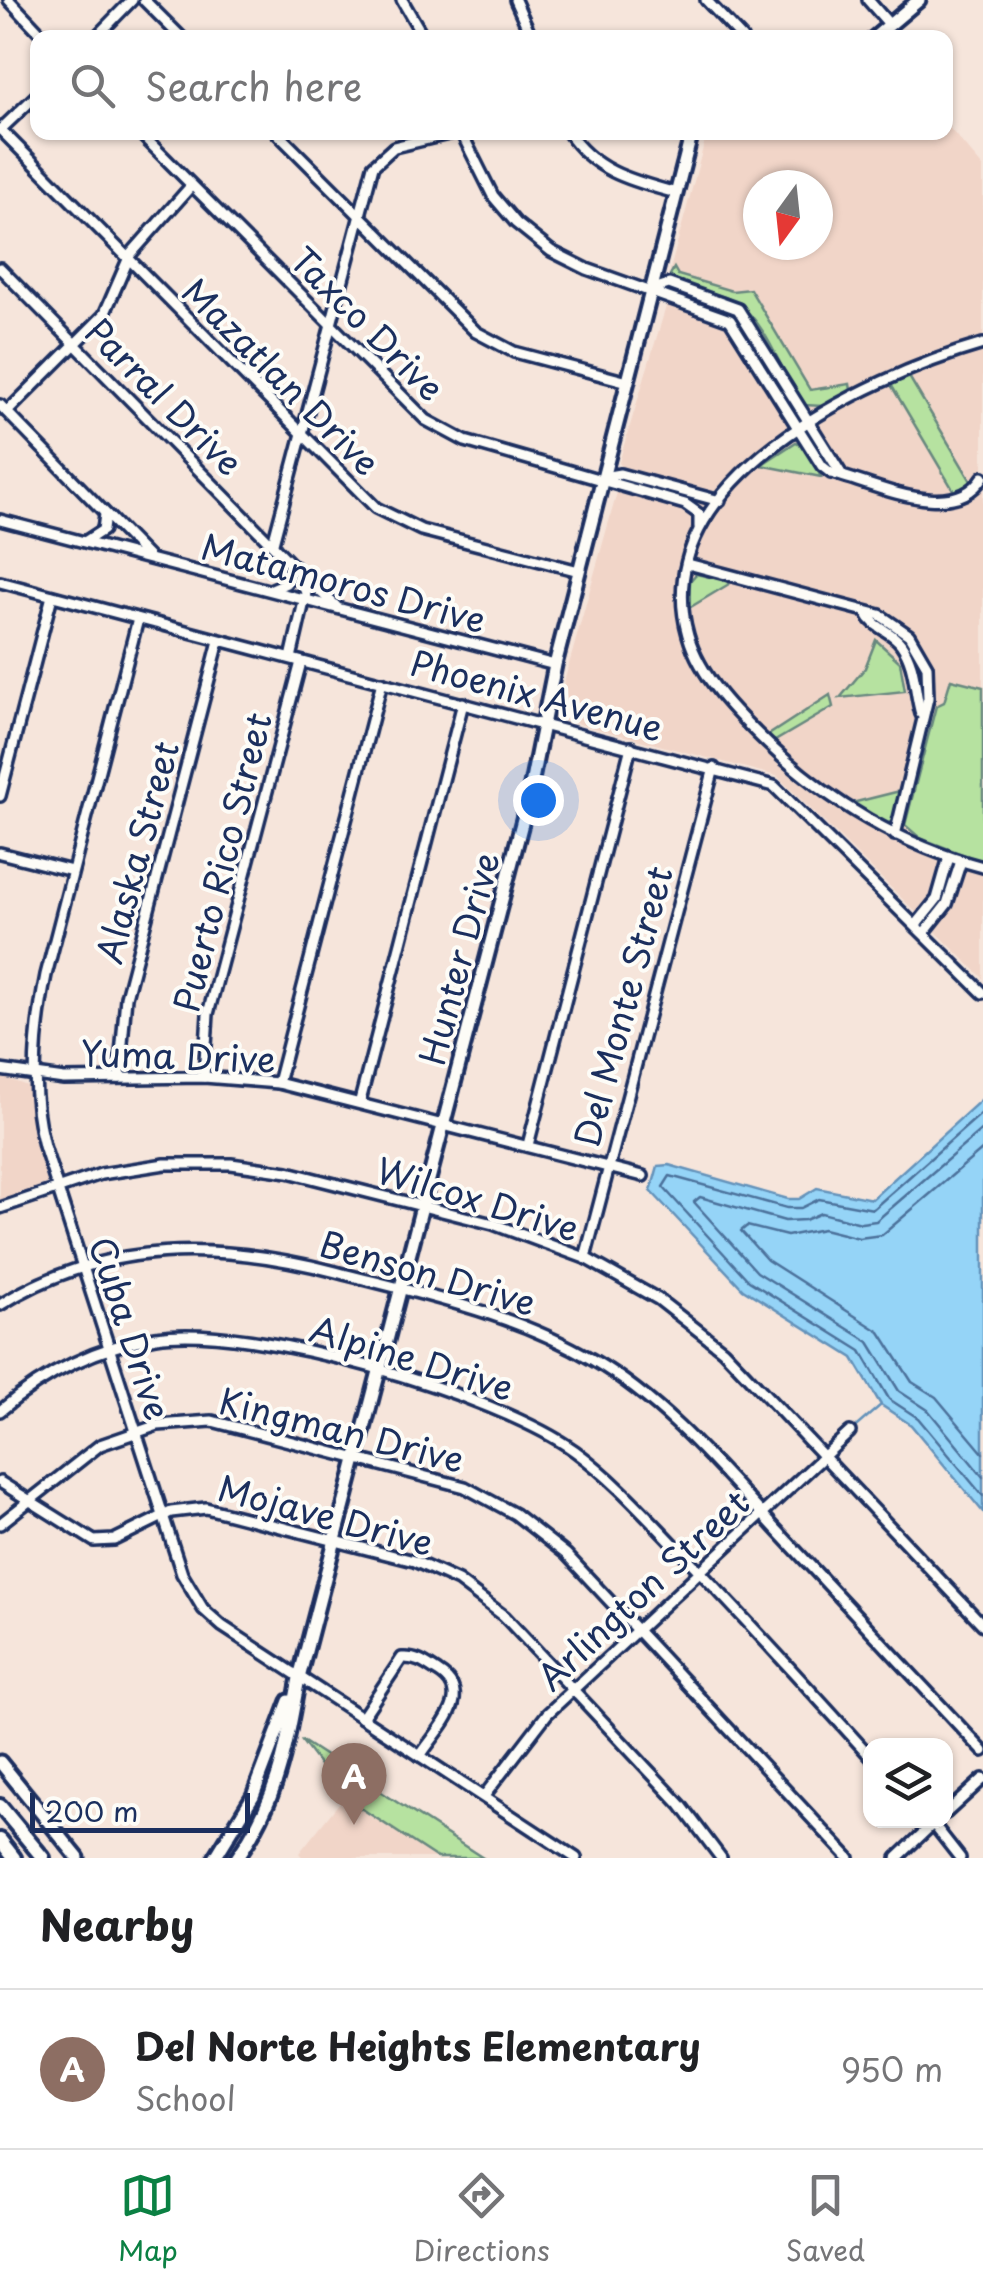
<!DOCTYPE html>
<style>
body{margin:0;font-family:"Playpen Sans",sans-serif;background:#f2f2f2;color:#202124}
.controls{position:absolute;right:30px;bottom:30px;display:grid;overflow:hidden;border-radius:20px;box-shadow:0 2px 8px #0004}
.controls button{width:90px;height:90px;display:grid;place-items:center;padding:0;border:0;border-bottom:2px solid #e0e0e0;background:#fff;color:#202124;font:50px sans-serif}
.compass{position:absolute;left:743px;top:170px;width:90px;height:90px;border-radius:50%;background:#fff;box-shadow:0 2px 8px #0004;rotate:195deg}
.scale{position:absolute;left:30px;bottom:25px;width:220px;box-sizing:border-box;padding-left:10px;border:5px solid #1b2f5e;border-top:0;font-size:28px;line-height:35px;white-space:nowrap;color:#1b2f5e;-webkit-text-stroke:8px #fdfcf7;paint-order:stroke}
.you{position:absolute;left:538px;top:800px;width:35px;height:35px;margin:-25px;border:8px solid #fff;border-radius:50%;background:#1a73e8;box-shadow:0 0 0 15px #1a73e833}
.badge{display:grid;place-items:center;width:65px;height:65px;border-radius:50%;background:#0b8043;color:#fff;font-size:32px;font-weight:700}
.pin{position:absolute;translate:-50% -82px;filter:drop-shadow(0 2px 5px #0008)}
.pin::after{content:'';position:absolute;top:52px;width:35px;height:30px;background:inherit;clip-path:polygon(0 0,100% 0,50% 100%)}
.list{margin:0;padding:0;list-style:none}
h2{display:flex;justify-content:space-between;align-items:center;height:130px;margin:0;padding:0 40px;font-size:42px}
h2 small{font-size:32px;font-weight:400;color:#757577}
.list li{display:grid;grid-template-columns:65px 1fr auto;gap:30px;align-items:center;box-sizing:border-box;height:160px;padding:0 40px;border-top:2px solid #e0e0e0}
.list b{display:block;font-size:38px;white-space:nowrap}
.list p{margin:0;font-size:32px;white-space:nowrap;color:#757577}
.list em{font-size:32px;font-style:normal;color:#757577}
.icon{flex:none;width:55px;height:55px;fill:none;stroke:currentColor;stroke-width:2;stroke-linecap:round;stroke-linejoin:round}
.map{position:relative;flex:none;width:983px;height:1858px;overflow:hidden}
.search{position:absolute;background:#fff;box-shadow:0 2px 8px #0004;left:30px;right:30px;top:30px;height:110px;display:flex;align-items:center;gap:25px;box-sizing:border-box;padding:0 35px;border-radius:20px;color:#757577;font-size:38px}
.sheet{height:290px;background:#fff}
nav{display:flex;justify-content:space-around;align-items:center;box-sizing:border-box;height:140px;border-top:2px solid #e0e0e0;background:#fff;font-size:28px;color:#757577}
nav a{display:grid;justify-items:center;gap:5px}
nav .on{color:#0b8043}
.map>svg:first-child{display:block}
.built{fill:#f1d5c8;fill-rule:evenodd}
.green{fill:#b6e2a0;stroke:#68887f;stroke-width:2.5}
.water{fill:#95d4f7;stroke:#6492ba;stroke-width:2.5}
.lines{fill:none;stroke-linecap:round;stroke-linejoin:round}
.shore{stroke:#4c719b;stroke-width:2.5}
.stream{stroke:#6492ba;stroke-width:2.5}
.minor-casing{stroke:#1b2f5e;stroke-width:16}
.major-casing{stroke:#1b2f5e;stroke-width:19}
.highway-casing{stroke:#1b2f5e;stroke-width:20}
.minor{stroke:#fdfcf7;stroke-width:9}
.major{stroke:#fdfcf7;stroke-width:11}
.highway{stroke:#fdfcf7;stroke-width:12}
.labels{text-anchor:middle;dominant-baseline:central;stroke-width:8;stroke-linejoin:round;paint-order:stroke}
.street-label{font-size:35px;fill:#1b2f5e;stroke:#fdfcf7}
</style>
<div class="map">
<svg width="983" height="1858" viewBox="0 0 983 1858">
<rect width="100%" height="100%" fill="#f6e5db"/>
<filter id="ink" filterUnits="userSpaceOnUse"><feTurbulence type="fractalNoise" baseFrequency=".01" numOctaves="2"/><feDisplacementMap in="SourceGraphic" scale="20" xChannelSelector="R" yChannelSelector="G"/><feConvolveMatrix kernelMatrix="1 2 1 2 8 2 1 2 1" color-interpolation-filters="sRGB"/></filter>
<g filter="url(#ink)">
<!-- built -->
<g class="built">
<path d="M 946,124 L 983,167 L 983,978 L 777,776 L 563,720 L 556,711 L 623,471 L 619,462 L 674,280 L 670,270 L 707,133 L 946,132 ZM 758,185 L 818,185 L 818,245 L 758,245 Z"/>
<polygon points="0,1076 30,1087 35,1137 50,1182 0,1203"/>
<polygon points="344,1797 437,1858 303,1858 299,1853"/>
</g>
<!-- green -->
<g class="green">
<path d="M 674,268 L 678,275 L 732,291 L 750,289 L 810,390 L 850,384 L 851,390 L 822,406 L 805,405 C 781,376 771,330 741,306 C 720,289 689,294 670,275 Z"/>
<polygon points="908,375 971,481 970,488 955,493 890,383"/>
<polygon points="796,442 805,447 821,477 761,465"/>
<polygon points="696,574 726,580 729,584 689,608 690,581"/>
<polygon points="876,640 900,662 905,691 840,698 865,668"/>
<polygon points="951,679 983,687 983,862 920,838 905,825 936,706 944,702"/>
<polygon points="830,695 833,707 775,741 767,736"/>
<polygon points="900,791 895,819 887,824 852,803"/>
<polygon points="301,1740 483,1858 437,1858 344,1797"/>
</g>
<!-- water -->
<polygon class="water" points="983,1098 983,1512 911,1425 881,1405 853,1358 743,1289 651,1191 658,1166 669,1165 788,1199 799,1199 817,1188 872,1199"/>
<g class="lines">
<!-- shore -->
<g class="shore">
<polyline points="983,1112 873,1209 819,1199 801,1208 787,1208 670,1176 663,1187 749,1281 861,1351 889,1399 918,1418 983,1496"/>
<polyline points="983,1129 876,1221 861,1223 821,1213 805,1220 785,1221 700,1197 694,1202 757,1272 869,1342 899,1391 928,1410 983,1477"/>
<polyline points="983,1149 882,1235 859,1238 823,1229 787,1236 747,1226 741,1231 767,1260 880,1332 912,1382 936,1397 983,1453"/>
</g>
<!-- stream -->
<polyline class="stream" points="851,1431 881,1405"/>
<!-- minor casing -->
<g class="minor-casing">
<g id="minor">
<polyline points="9,0 45,38"/>
<polyline points="144,0 182,38"/>
<polyline points="402,0 424,38"/>
<polyline points="515,0 532,38"/>
<polyline points="706,0 742,38"/>
<polyline points="868,0 889,24"/>
<polyline points="95,38 132,0"/>
<polyline points="0,129 376,508 421,530 579,571"/>
<polyline points="0,130 38,94"/>
<polyline points="139,132 426,420 465,441 685,504 699,514 699,527"/>
<polyline points="276,132 476,332 514,352 628,382"/>
<path d="M 461,132 L 493,196 L 516,223 L 551,251 L 587,269 L 730,320 L 822,466 L 831,473 C 874,483 953,525 983,477"/>
<path d="M 568,132 C 594,172 633,181 676,193"/>
<polyline points="0,268 298,571 306,593 291,658"/>
<polyline points="653,289 669,284 738,309 842,475"/>
<path d="M 983,344 C 868,377 644,481 688,635 C 700,678 737,714 768,744 C 828,802 903,846 983,867"/>
<polyline points="0,405 148,557"/>
<polyline points="7,412 104,315 130,255 191,186"/>
<polyline points="603,477 620,474 720,501"/>
<polyline points="0,520 555,665"/>
<polyline points="86,541 103,530 105,514"/>
<polyline points="273,543 373,166 394,147 457,132"/>
<polyline points="688,564 880,615 909,635 927,666 928,698 895,835"/>
<polyline points="303,576 336,606"/>
<polyline points="0,582 774,786 983,993"/>
<polyline points="272,589 286,583 291,564"/>
<path d="M 866,612 C 874,629 891,630 901,644 C 916,665 914,690 921,714"/>
<path d="M 138,619 L 46,975 C 35,1030 29,1091 44,1146 L 182,1574 L 203,1609 L 222,1626 L 576,1858"/>
<polyline points="0,796 52,596"/>
<polyline points="0,853 72,871"/>
<polyline points="916,925 937,899 949,857"/>
<polyline points="924,933 947,904 961,861"/>
<polyline points="0,1070 64,1079 204,1077 278,1083 643,1176"/>
<polyline points="204,1077 208,1014 301,662"/>
<polyline points="119,1078 126,997 219,641"/>
<polyline points="278,1083 382,682"/>
<polyline points="360,1101 463,703"/>
<polyline points="528,1145 631,747"/>
<polyline points="0,1208 101,1174 165,1164 231,1164 288,1172 493,1224 585,1258 658,1299 723,1350 983,1625"/>
<polyline points="585,1258 714,768"/>
<path d="M 0,1305 C 105,1239 220,1242 336,1272 C 424,1295 514,1313 593,1360 C 665,1402 720,1468 776,1529 C 845,1603 914,1677 983,1751"/>
<path d="M 0,1411 C 45,1373 97,1347 156,1337 C 252,1322 496,1394 575,1451 C 616,1481 649,1519 684,1555 C 748,1621 809,1689 870,1756"/>
<polyline points="0,1482 94,1541 114,1540 171,1512 206,1508 414,1561 458,1581 504,1616 681,1805 721,1858"/>
<polyline points="0,1524 100,1445 158,1425 212,1421 465,1487 515,1514 566,1554 849,1858"/>
<path d="M 362,1718 L 402,1658 C 417,1657 426,1664 438,1672 C 476,1695 438,1728 420,1756"/>
<polyline points="484,1796 547,1714 850,1432"/>
<polyline points="946,1813 983,1779"/>
<polyline points="931,1821 960,1858"/>
<polyline points="897,1858 937,1820"/>
</g>
</g>
<!-- major casing -->
<g class="major-casing">
<g id="major">
<polyline points="874,38 919,0"/>
<polyline points="0,1762 78,1858"/>
<polyline points="215,1858 253,1796 289,1701"/>
<path d="M 237,1858 C 279,1798 286,1749 299,1678 L 528,800 L 555,665 L 692,132"/>
</g>
</g>
<!-- highway casing -->
<g class="highway-casing">
<g id="highway">
<polyline points="0,1806 43,1858"/>
<polyline points="0,1840 14,1858"/>
</g>
</g>
<!-- minor -->
<use href="#minor" class="minor"/>
<!-- major -->
<use href="#major" class="major"/>
<!-- highway -->
<use href="#highway" class="highway"/>
</g>
</g>
<g class="labels">
<!-- street labels -->
<g class="street-label">
<text transform="translate(368 323) rotate(45)">Taxco Drive</text>
<text transform="translate(282 376) rotate(45)">Mazatlan Drive</text>
<text transform="translate(165 396) rotate(45)">Parral Drive</text>
<text transform="translate(344 582) rotate(15)">Matamoros Drive</text>
<text transform="translate(537 694) rotate(15)">Phoenix Avenue</text>
<text transform="translate(136 852) rotate(-75)">Alaska Street</text>
<text transform="translate(221 862) rotate(-76)">Puerto Rico Street</text>
<text transform="translate(458 958) rotate(-75)">Hunter Drive</text>
<text transform="translate(622 1006) rotate(-75)">Del Monte Street</text>
<text transform="translate(178 1055) rotate(2)">Yuma Drive</text>
<text transform="translate(478 1198) rotate(17)">Wilcox Drive</text>
<text transform="translate(428 1272) rotate(16)">Benson Drive</text>
<text transform="translate(131 1328) rotate(72)">Cuba Drive</text>
<text transform="translate(412 1357) rotate(17)">Alpine Drive</text>
<text transform="translate(342 1429) rotate(14)">Kingman Drive</text>
<text transform="translate(326 1514) rotate(15)">Mojave Drive</text>
<text transform="translate(642 1589) rotate(-43)">Arlington Street</text>
</g>
</g>
</svg>
<div class="controls">
<button><svg class="icon" aria-label="layers" viewBox="0 0 24 24"><path d="M12 4l9 5-9 5-9-5zM3 14l9 5 9-5"/></svg></button>
</div>
<svg class="compass" viewBox="-18 -18 36 36"><path d="M0-13l5 13h-10z" fill="#e53935"/><path d="M0 13l5-13h-10z" fill="#757577"/></svg>
<div class="scale">200 m</div>
<div class="you"></div>
<div class="pin badge" style="left:354px;top:1825px;background:#8d6e63">A</div>
<div class="search"><svg class="icon" aria-label="search" viewBox="0 0 24 24"><circle cx="10" cy="10" r="6"/><path d="M15 15l6 6"/></svg>Search here</div>
</div>
<section class="sheet">
<h2>Nearby<small></small></h2>
<ul class="list">
<li><span class="badge" style="background:#8d6e63">A</span><div><b>Del Norte Heights Elementary</b><p>School</p></div><em>950 m</em></li>
</ul>
</section>
<nav>
<a class="on"><svg class="icon" aria-label="map" viewBox="0 0 24 24"><path d="M3 6l6-2 6 2 6-2v14l-6 2-6-2-6 2zM9 4v14M15 6v14"/></svg>Map</a>
<a><svg class="icon" aria-label="directions" viewBox="0 0 24 24"><path d="M12 3l9 9-9 9-9-9zM9 14v-3h6M13 9l2 2-2 2"/></svg>Directions</a>
<a><svg class="icon" aria-label="saved" viewBox="0 0 24 24"><path d="M7 4h10v16l-5-4-5 4z"/></svg>Saved</a>
</nav>
